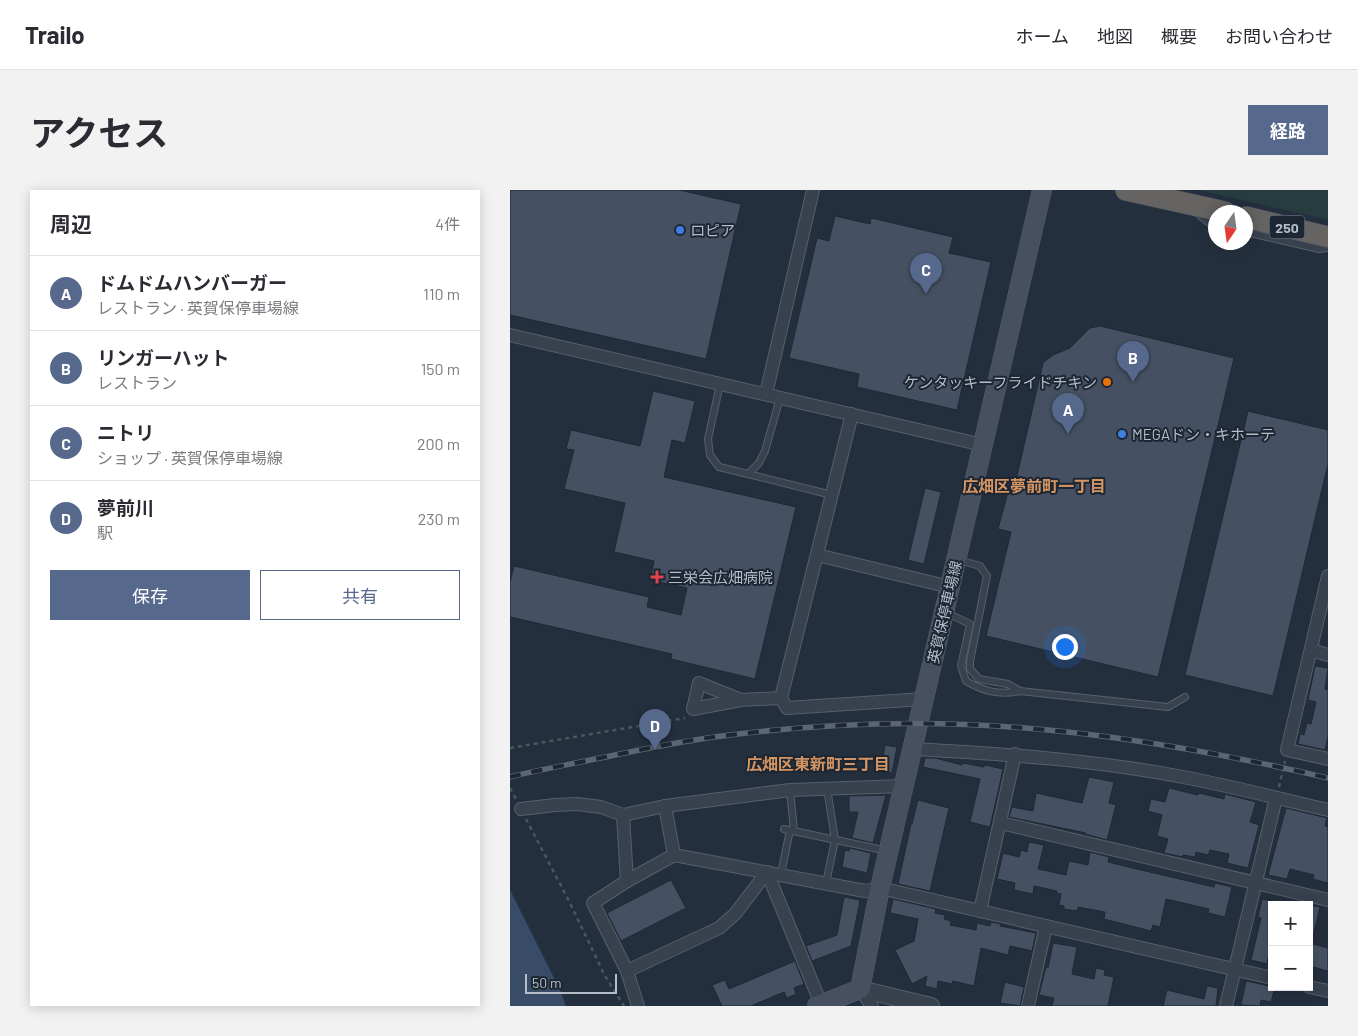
<!DOCTYPE html>
<html lang="ja">
<meta charset="utf-8">
<style>
body{margin:0;font-family:Barlow,"Noto Sans JP",sans-serif;background:#f2f2f3;color:#2b2b33}
.controls{position:absolute;right:15px;bottom:15px;display:grid;overflow:hidden;border-radius:0px;box-shadow:0 2px 12px #0003}
.controls button{width:45px;height:45px;display:grid;place-items:center;padding:0;border:0;border-bottom:1px solid #e1e1e2;background:#fff;color:#2b2b33;font:25px sans-serif}
.compass{position:absolute;left:698px;top:15px;width:45px;height:45px;border-radius:50%;background:#fff;box-shadow:0 2px 12px #0003;rotate:193deg}
.scale{position:absolute;left:15px;bottom:12px;width:92px;box-sizing:border-box;padding-left:5px;border:2px solid #b4bcc9;border-top:0;font-size:14px;line-height:18px;white-space:nowrap;color:#b4bcc9;-webkit-text-stroke:4px #1d2633;paint-order:stroke}
.you{position:absolute;left:554px;top:456px;width:18px;height:18px;margin:-12px;border:4px solid #fff;border-radius:50%;background:#1a73e8;box-shadow:0 0 0 8px #1a73e833}
.badge{display:grid;place-items:center;width:32px;height:32px;border-radius:50%;background:#56698c;color:#fff;font-size:16px;font-weight:700}
.pin{position:absolute;translate:-50% -41px;filter:drop-shadow(0 1px 2px #0008)}
.pin::after{content:'';position:absolute;top:26px;width:18px;height:15px;background:inherit;clip-path:polygon(0 0,100% 0,50% 100%)}
.list{margin:0;padding:0;list-style:none}
h2{display:flex;justify-content:space-between;align-items:center;height:65px;margin:0;padding:0 20px;font-size:21px}
h2 small{font-size:16px;font-weight:400;color:#7c7c81}
.list li{display:grid;grid-template-columns:32px 1fr auto;gap:15px;align-items:center;box-sizing:border-box;height:75px;padding:0 20px;border-top:1px solid #e1e1e2}
.list b{display:block;font-size:19px;white-space:nowrap}
.list p{margin:0;font-size:16px;white-space:nowrap;color:#7c7c81}
.list em{font-size:16px;font-style:normal;color:#7c7c81}
.actions{display:flex;gap:10px;padding:15px 20px}
.actions a{flex:1;padding:11px 0;border:1px solid #56698c;border-radius:0px;text-align:center;font-size:18px;color:#56698c}
.actions .main{background:#56698c;color:#fff}
.map{position:relative;flex:none;width:818px;height:816px;overflow:hidden;border-radius:0px}
header{display:flex;align-items:center;gap:30px;box-sizing:border-box;height:70px;padding:0 25px;background:#fff;border-bottom:1px solid #e1e1e2}
header strong{font-size:24px}
nav{display:flex;gap:28px;margin-inline-start:auto;font-size:18px}
.intro{display:flex;align-items:center;justify-content:space-between;box-sizing:border-box;height:120px;padding:0 30px}
h1{margin:0;font-size:35px}
.button{padding:12px 22px;border-radius:0px;background:#56698c;color:#fff;font-size:18px;font-weight:700}
main{display:flex;gap:30px;padding:0 30px}
aside{flex:1;background:#fff;border-radius:0px;box-shadow:0 2px 12px #0003}
.map>svg:first-child{display:block}
.green{fill:#263c3f}
.water{fill:#394c67}
.building{fill:#455162;stroke:#1f2835}
.lines{fill:none;stroke-linecap:round;stroke-linejoin:round}
.service-casing{stroke:#565f6c;stroke-width:8}
.minor-casing{stroke:#565f6c;stroke-width:14}
.tertiary-casing{stroke:#565f6c;stroke-width:18}
.secondary-casing{stroke:#565f6c;stroke-width:20}
.trunk-casing{stroke:#434c59;stroke-width:22}
.path{stroke:#44595c;stroke-width:2.5;stroke-dasharray:4 4;stroke-linecap:butt}
.service{stroke:#38414e;stroke-width:6}
.minor{stroke:#38414e;stroke-width:12}
.tertiary{stroke:#38414e;stroke-width:16}
.secondary{stroke:#465061;stroke-width:19}
.trunk{stroke:#656462;stroke-width:21}
.rail-casing{stroke:#5a6575;stroke-width:5.5}
.rail{stroke:#1d2633;stroke-width:4;stroke-dasharray:11;stroke-linecap:butt}
.shop-dot{fill:#3f7fe0;stroke:#1d2633;stroke-width:2}
.food-dot{fill:#e8710a;stroke:#1d2633;stroke-width:2}
.health-dot{fill:#e0444e;stroke:#1d2633;stroke-width:2}
.labels{text-anchor:middle;dominant-baseline:central;stroke-width:4;stroke-linejoin:round;paint-order:stroke}
.shield{fill:#1d2633;stroke:#878f9c;stroke-width:1}
.shield-label{font-size:14px;font-weight:bold;fill:#b4bcc9}
.poi-label{font-size:15px;fill:#b4bcc9;stroke:#1d2633;text-anchor:start}
.street-label{font-size:15px;fill:#b4bcc9;stroke:#1d2633}
.neighbourhood-label{font-size:16px;font-weight:bold;fill:#d59563;stroke:#1d2633}
</style>
<header>
<strong>Trailo</strong>
<nav><a>ホーム</a><a>地図</a><a>概要</a><a>お問い合わせ</a></nav>
</header>
<div class="intro"><h1>アクセス</h1><a class="button">経路</a></div>
<main>
<aside>
<h2>周辺<small>4件</small></h2>
<ul class="list">
<li><span class="badge">A</span><div><b>ドムドムハンバーガー</b><p>レストラン · 英賀保停車場線</p></div><em>110 m</em></li>
<li><span class="badge">B</span><div><b>リンガーハット</b><p>レストラン</p></div><em>150 m</em></li>
<li><span class="badge">C</span><div><b>ニトリ</b><p>ショップ · 英賀保停車場線</p></div><em>200 m</em></li>
<li><span class="badge">D</span><div><b>夢前川</b><p>駅</p></div><em>230 m</em></li>
</ul>
<div class="actions"><a class="main">保存</a><a>共有</a></div>
</aside>
<div class="map">
<svg width="818" height="816" viewBox="0 0 818 816">
<rect width="100%" height="100%" fill="#242f3e"/>
<!-- green -->
<polygon class="green" points="688,0 818,0 818,30"/>
<!-- water -->
<polygon class="water" points="0,700 50,800 56,816 0,816"/>
<!-- building -->
<g class="building">
<polygon points="0,0 169,0 231,14 196,169 0,125"/>
<polygon points="325,26 360,34 361,28 443,47 439,63 481,72 447,220 347,197 349,184 279,168 307,48 319,51"/>
<polygon points="590,136 724,168 648,487 476,446 501,342 488,339 498,302 503,303 533,173 543,165 560,158 580,138"/>
<polygon points="143,201 185,211 175,253 162,250 154,287 286,317 245,489 161,469 162,464 0,427 0,392 4,376 139,407 137,417 171,425 177,398 140,390 144,371 104,362 115,313 54,299 64,260 56,259 61,240 130,256"/>
<polygon points="738,221 818,240 818,274 763,506 675,485"/>
<polygon points="415,298 431,302 414,374 398,370"/>
<polygon points="805,476 818,478 815,499 818,500 818,546 815,560 788,554 790,544 794,545 797,533 801,534 806,512 798,510"/>
<polygon points="375,555 387,557 382,583 371,581"/>
<polygon points="415,568 425,568 452,575 453,573 474,577 475,575 493,579 480,637 460,632 470,589 413,577"/>
<polygon points="579,587 604,592 599,613 606,615 597,650 575,644 576,643 499,627 502,617 523,621 526,603 572,613"/>
<polygon points="659,598 688,605 689,603 714,609 715,604 746,612 740,632 749,635 738,678 717,673 719,664 700,660 698,665 686,662 685,667 673,665 673,667 654,663 658,649 647,646 652,625 638,621 641,609 655,612"/>
<polygon points="376,605 363,653 342,648 348,622 339,622 339,606"/>
<polygon points="408,610 439,618 420,701 388,694 401,634 402,634"/>
<polygon points="776,618 817,628 815,636 818,637 818,693 803,689 804,685 780,679 777,689 758,685"/>
<polygon points="519,652 534,655 528,679 556,685 559,671 578,675 580,662 599,667 598,672 631,680 704,697 705,693 722,697 715,727 698,723 699,719 656,709 650,737 643,735 641,741 594,729 595,722 568,717 567,721 554,719 554,716 549,715 551,704 547,703 547,701 524,696 523,704 504,700 505,693 487,689 493,663 509,667 511,660 517,662"/>
<polygon points="340,658 361,663 357,683 332,677 335,660 339,661"/>
<polygon points="161,690 176,718 111,751 97,723"/>
<polygon points="334,707 350,710 341,756 302,771 296,756 327,745"/>
<polygon points="383,709 426,719 425,723 435,725 434,729 441,731 440,735 466,740 467,733 480,736 481,732 491,734 490,736 526,743 522,761 500,756 498,765 471,758 464,796 443,791 442,794 428,791 427,799 415,796 417,786 402,794 385,760 404,751 408,729 380,723"/>
<polygon points="752,709 762,711 762,768 758,767 757,774 741,770 751,728 748,727"/>
<polygon points="799,715 810,717 803,747 799,747"/>
<polygon points="543,753 567,757 562,784 584,789 586,778 595,780 594,785 604,787 598,816 542,816 544,808 529,805 536,777 538,778"/>
<polygon points="799,753 818,758 818,781 799,776"/>
<polygon points="285,771 294,794 284,798 286,804 277,808 274,802 241,816 212,816 202,795 215,790 219,799"/>
<polygon points="736,791 765,797 761,812 751,810 750,816 731,815"/>
<polygon points="495,792 514,797 510,816 490,813"/>
<polygon points="697,796 708,798 706,816 653,816 657,800 694,809"/>
</g>
<g class="lines">
<!-- service casing -->
<g class="service-casing">
<g id="service">
<polyline points="688,24 699,33 706,35"/>
<polyline points="736,42 809,59 818,58"/>
<polyline points="210,194 198,249 200,265 209,277 238,284 249,273 255,261 270,208"/>
<polyline points="238,284 322,305"/>
<polyline points="449,370 470,376 477,386 460,471 460,479 469,489 498,494 510,501"/>
<path d="M 435,422 L 460,434 L 451,476 L 456,491 C 475,502 489,505 510,501 L 658,517 L 675,507"/>
<polyline points="280,600 284,641"/>
<polyline points="274,639 378,661"/>
<polyline points="271,684 280,640"/>
<polyline points="316,693 325,650 317,598"/>
</g>
</g>
<!-- minor casing -->
<g class="minor-casing">
<g id="minor">
<polyline points="0,145 473,255"/>
<polyline points="256,204 303,0"/>
<polyline points="342,224 271,508 277,518 414,509"/>
<polyline points="307,365 440,397"/>
<polyline points="818,386 777,560 818,569"/>
<polyline points="801,460 818,465"/>
<polyline points="231,510 183,519 189,493 231,510 271,508"/>
<path d="M 403,559 C 495,564 587,570 678,588 C 725,597 771,609 818,620"/>
<polyline points="11,619 45,615 67,614 91,617 113,625 155,616"/>
<polyline points="113,625 117,691"/>
<polyline points="491,633 818,710"/>
<polyline points="164,665 155,616 280,600 394,596"/>
<polyline points="257,682 311,814"/>
<polyline points="470,721 505,564"/>
<polyline points="117,781 209,738 225,724 257,682"/>
<polyline points="799,797 818,801"/>
<polyline points="350,799 362,816"/>
<polyline points="128,816 117,781 83,713 117,691 164,665 355,701 370,698 762,788"/>
<polyline points="518,816 536,736"/>
<polyline points="716,816 766,608"/>
</g>
</g>
<!-- tertiary casing -->
<g class="tertiary-casing">
<polyline id="tertiary" points="350,799 421,816"/>
</g>
<!-- secondary casing -->
<g class="secondary-casing">
<polyline id="secondary" points="307,816 350,799 370,698 532,0"/>
</g>
<!-- trunk casing -->
<g class="trunk-casing">
<g id="trunk">
<polyline points="616,0 715,22"/>
<polyline points="736,27 818,47"/>
</g>
</g>
<!-- path -->
<g class="path">
<polyline points="0,558 175,528"/>
<polyline points="769,597 775,571"/>
<polyline points="0,598 6,609"/>
<polyline points="16,629 59,711 95,786 114,816"/>
</g>
<!-- service -->
<use href="#service" class="service"/>
<!-- minor -->
<use href="#minor" class="minor"/>
<!-- tertiary -->
<use href="#tertiary" class="tertiary"/>
<!-- secondary -->
<use href="#secondary" class="secondary"/>
<!-- trunk -->
<use href="#trunk" class="trunk"/>
<!-- rail casing -->
<g class="rail-casing">
<path id="rail" d="M 0,587 C 28,580 57,575 85,569 C 130,560 175,550 220,545 C 317,533 417,530 515,538 C 617,546 719,565 818,588"/>
</g>
<!-- rail -->
<use href="#rail" class="rail"/>
</g>
<!-- markers -->
<g class="shop-dot">
<circle cx="170" cy="40" r="5"/>
<circle cx="612" cy="244" r="5"/>
</g>
<circle class="food-dot" cx="597" cy="192" r="5"/>
<path class="health-dot" d="M144.5 379.5h5v5h5v5h-5v5h-5v-5h-5v-5h5z"/>
<g class="labels">
<!-- shield labels -->
<rect class="shield" x="759.5" y="25.5" width="35" height="23" rx="4"/>
<g class="shield-label">
<text x="777" y="37">250</text>
</g>
<!-- poi labels -->
<g class="poi-label">
<text x="180" y="40">ロピア</text>
<text x="587" y="192" text-anchor="end">ケンタッキーフライドチキン</text>
<text x="622" y="244">MEGAドン・キホーテ</text>
<text x="158" y="387">三栄会広畑病院</text>
</g>
<!-- street labels -->
<g class="street-label">
<text transform="translate(434 422) rotate(-77)">英賀保停車場線</text>
</g>
<!-- neighbourhood labels -->
<g class="neighbourhood-label">
<text x="524" y="295">広畑区夢前町一丁目</text>
<text x="308" y="573">広畑区東新町三丁目</text>
</g>
</g>
</svg>
<div class="controls">
<button>+</button>
<button>−</button>
</div>
<svg class="compass" viewBox="-18 -18 36 36"><path d="M0-13l5 13h-10z" fill="#e53935"/><path d="M0 13l5-13h-10z" fill="#7c7c81"/></svg>
<div class="scale">50 m</div>
<div class="you"></div>
<div class="pin badge" style="left:558px;top:244px">A</div>
<div class="pin badge" style="left:623px;top:192px">B</div>
<div class="pin badge" style="left:416px;top:104px">C</div>
<div class="pin badge" style="left:145px;top:560px">D</div>
</div>
</main>
